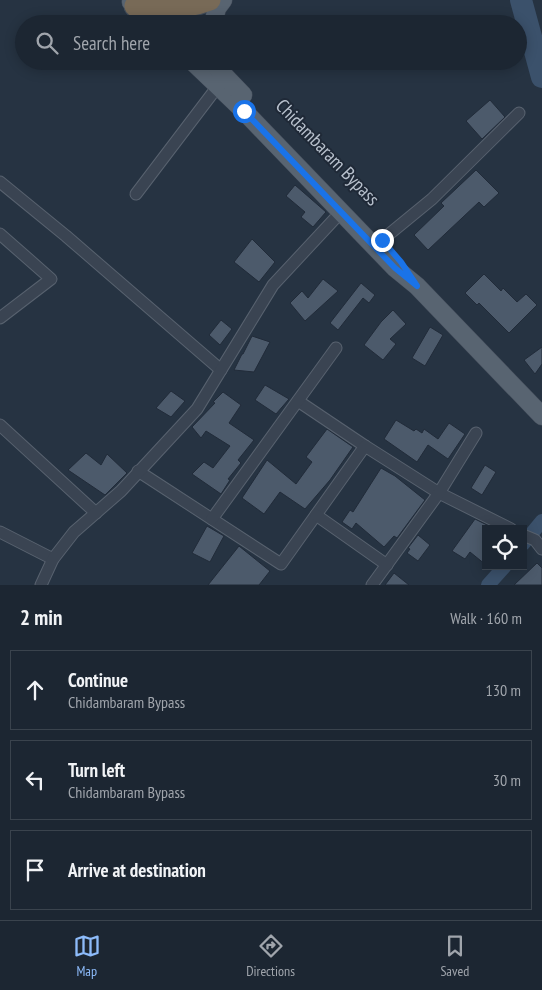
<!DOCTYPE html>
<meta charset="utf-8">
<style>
body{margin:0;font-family:"PT Sans Narrow",sans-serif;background:#252e3a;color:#f1f3f6}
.controls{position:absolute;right:15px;bottom:15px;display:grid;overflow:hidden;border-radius:0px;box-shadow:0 2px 12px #0003}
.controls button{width:45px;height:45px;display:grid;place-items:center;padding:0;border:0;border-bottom:1px solid #3a434d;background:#1c2632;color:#f1f3f6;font:25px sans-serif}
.stop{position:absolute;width:15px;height:15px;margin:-11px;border:4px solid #1a73e8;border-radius:50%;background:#fff}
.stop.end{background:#1a73e8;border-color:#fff;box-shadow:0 1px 5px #0008}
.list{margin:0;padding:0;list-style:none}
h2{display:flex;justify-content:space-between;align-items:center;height:65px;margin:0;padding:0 20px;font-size:21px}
h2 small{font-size:16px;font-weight:400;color:#a0a5ac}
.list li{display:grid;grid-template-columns:32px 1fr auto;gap:15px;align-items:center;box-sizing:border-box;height:80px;margin:0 10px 10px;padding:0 10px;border:1px solid #3a434d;border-radius:0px}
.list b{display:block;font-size:19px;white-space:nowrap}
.list p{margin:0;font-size:16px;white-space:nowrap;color:#a0a5ac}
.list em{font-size:16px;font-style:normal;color:#a0a5ac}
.icon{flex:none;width:28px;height:28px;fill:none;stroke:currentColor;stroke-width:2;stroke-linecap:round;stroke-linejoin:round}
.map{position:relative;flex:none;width:542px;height:585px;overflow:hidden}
.search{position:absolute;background:#1c2632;box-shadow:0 2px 12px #0003;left:15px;right:15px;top:15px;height:55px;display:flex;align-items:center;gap:12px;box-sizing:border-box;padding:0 18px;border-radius:28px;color:#a0a5ac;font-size:19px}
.sheet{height:335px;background:#1c2632}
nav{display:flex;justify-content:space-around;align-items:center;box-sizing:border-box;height:70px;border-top:1px solid #3a434d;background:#1c2632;font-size:14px;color:#a0a5ac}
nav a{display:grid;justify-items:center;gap:2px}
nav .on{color:#8dbbfa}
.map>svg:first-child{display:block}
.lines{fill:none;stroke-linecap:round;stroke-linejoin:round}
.canal{stroke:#3b516b;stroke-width:14}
.river{stroke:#3b516b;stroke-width:22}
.building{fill:#4c5a6b;stroke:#212b39}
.street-casing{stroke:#58626f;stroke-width:13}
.primary-casing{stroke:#47505e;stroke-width:19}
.highway-casing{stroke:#454f5c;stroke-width:23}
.street{stroke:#3a4452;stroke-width:11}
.primary{stroke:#586471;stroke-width:18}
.highway{stroke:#786a57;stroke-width:21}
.route{stroke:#1a73e8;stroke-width:6}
.labels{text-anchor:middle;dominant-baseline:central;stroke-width:4;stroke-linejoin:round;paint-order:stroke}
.street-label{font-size:19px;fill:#b7c0cc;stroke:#1f2937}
</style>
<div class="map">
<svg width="542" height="585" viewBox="0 0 542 585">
<rect width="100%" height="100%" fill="#263342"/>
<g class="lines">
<!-- canal -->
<g class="canal">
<polyline points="523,544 542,521"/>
<polyline points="488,585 505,566"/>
</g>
<!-- river -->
<polyline class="river" points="521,0 542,77"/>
</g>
<!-- building -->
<g class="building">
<polygon points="490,100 505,117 482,139 466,121"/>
<polygon points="476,170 499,193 484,207 479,202 428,250 414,235 444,206 441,203"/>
<polygon points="295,185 326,212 313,227 301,217 305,212 286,196"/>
<polygon points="252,239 275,262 259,282 234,262"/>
<polygon points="484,274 501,291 503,288 517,302 526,294 537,305 509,333 479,303 477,305 465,293"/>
<polygon points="323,279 338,291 305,321 290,303 302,291 308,298"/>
<polygon points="361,283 375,295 369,303 363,298 338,330 330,323"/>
<polygon points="393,310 406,324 390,339 396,344 383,360 364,345 381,322"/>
<polygon points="221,320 232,329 220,345 209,335"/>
<polygon points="430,327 443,335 425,366 412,358"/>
<polygon points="252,336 270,342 254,372 234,370 242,354 243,354"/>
<polygon points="542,347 542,364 535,374 524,360"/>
<polygon points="265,385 289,399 276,414 255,400"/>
<polygon points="171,391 185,401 171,417 156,408"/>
<polygon points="223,392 241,405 229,423 254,440 238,460 241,463 228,479 230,480 221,494 192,474 204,462 213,468 230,446 206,431 201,438 192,427 215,403 213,402"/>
<polygon points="396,420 414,431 416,429 422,433 424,429 438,439 449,423 465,434 448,459 428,445 417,462 384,439"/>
<polygon points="327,429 353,447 330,480 305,509 280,492 264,514 242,498 267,460 296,484 312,462 306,457"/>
<polygon points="86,453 101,465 107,454 127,473 105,495 68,470"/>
<polygon points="485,465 496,472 482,495 471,488"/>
<polygon points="381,468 395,476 425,500 397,538 394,536 384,547 356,523 352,529 342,522 350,510 353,512"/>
<polygon points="475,519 489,526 486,529 486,565 470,552 465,559 452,551"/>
<polygon points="207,526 224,536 210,562 192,553"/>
<polygon points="418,535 430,545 418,561 407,553 410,549 408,548"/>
<polygon points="239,546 270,571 259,585 208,585"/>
<polygon points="537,563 542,568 542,585 514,585"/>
<polygon points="394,573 409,585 385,585"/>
</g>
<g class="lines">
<!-- street casing -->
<g class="street-casing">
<g id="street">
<polyline points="0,182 66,236 221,370"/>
<polyline points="136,194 218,86"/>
<polyline points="0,234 51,279 0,318"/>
<polyline points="382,240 432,199 519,113"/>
<polyline points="298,401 365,446"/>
<polyline points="0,425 96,513"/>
<polyline points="138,471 281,564 365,446 439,493 511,529"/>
<polyline points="316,515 387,565"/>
<polyline points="212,519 336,348"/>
<polyline points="0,532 53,559"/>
<polyline points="523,535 535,540 542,549"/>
<polyline points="41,585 53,559 74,532 121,491 197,409 273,285 341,212"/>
<polyline points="372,585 439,493 476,433"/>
</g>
</g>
<!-- primary casing -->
<g class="primary-casing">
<g id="primary">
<polyline points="131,2 154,24"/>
<polyline points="149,2 172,24"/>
<polyline points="213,24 217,8 223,0"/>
<polyline points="192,61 244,111 395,268 417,286 542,416"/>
<polyline points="214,61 219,70 243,95"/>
</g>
</g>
<!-- highway casing -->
<g class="highway-casing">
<path id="highway" d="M 135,6 C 160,10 186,9 210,0"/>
</g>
<!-- street -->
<use href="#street" class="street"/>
<!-- primary -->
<use href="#primary" class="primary"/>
<!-- highway -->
<use href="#highway" class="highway"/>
</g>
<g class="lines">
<!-- route -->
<polyline class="route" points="244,111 395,268 417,286 401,262 382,240"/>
</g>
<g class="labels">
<!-- street labels -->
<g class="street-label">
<text transform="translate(328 152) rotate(46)">Chidambaram Bypass</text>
</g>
</g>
</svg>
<div class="controls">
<button><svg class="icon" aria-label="locate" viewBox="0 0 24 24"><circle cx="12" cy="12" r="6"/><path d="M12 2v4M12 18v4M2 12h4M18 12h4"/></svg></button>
</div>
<div class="stop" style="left:244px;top:111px"></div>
<div class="stop end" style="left:382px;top:240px"></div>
<div class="search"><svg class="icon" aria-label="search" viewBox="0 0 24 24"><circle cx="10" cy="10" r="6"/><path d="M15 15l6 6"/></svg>Search here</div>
</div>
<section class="sheet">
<h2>2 min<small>Walk · 160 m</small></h2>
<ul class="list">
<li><svg class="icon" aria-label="ahead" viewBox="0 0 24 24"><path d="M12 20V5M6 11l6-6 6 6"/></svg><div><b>Continue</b><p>Chidambaram Bypass</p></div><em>130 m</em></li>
<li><svg class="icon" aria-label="left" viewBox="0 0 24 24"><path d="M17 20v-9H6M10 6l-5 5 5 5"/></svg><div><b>Turn left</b><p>Chidambaram Bypass</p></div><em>30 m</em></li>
<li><svg class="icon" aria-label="arrive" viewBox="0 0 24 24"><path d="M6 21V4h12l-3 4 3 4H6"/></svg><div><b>Arrive at destination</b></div></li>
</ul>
</section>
<nav>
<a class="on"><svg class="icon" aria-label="map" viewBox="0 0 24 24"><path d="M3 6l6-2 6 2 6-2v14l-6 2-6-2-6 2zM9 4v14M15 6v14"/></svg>Map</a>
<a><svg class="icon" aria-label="directions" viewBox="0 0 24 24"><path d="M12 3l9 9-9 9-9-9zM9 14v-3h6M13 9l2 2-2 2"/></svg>Directions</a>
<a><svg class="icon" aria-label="saved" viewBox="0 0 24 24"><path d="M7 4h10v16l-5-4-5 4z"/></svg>Saved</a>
</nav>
